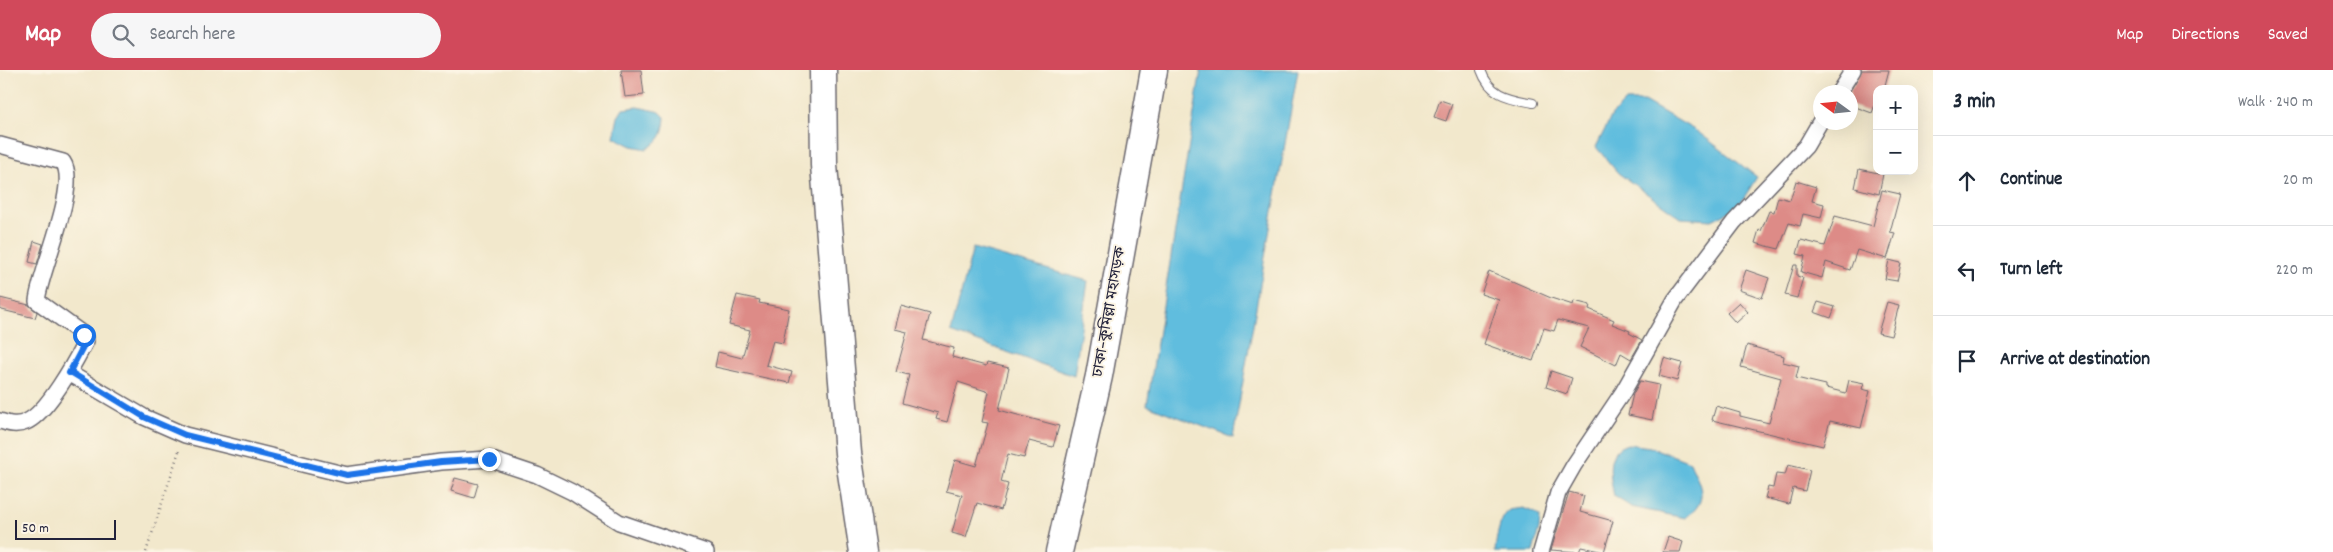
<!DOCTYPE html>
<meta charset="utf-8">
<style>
body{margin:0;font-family:Dekko,"Noto Sans Bengali",sans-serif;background:#f6f6f7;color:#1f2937}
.controls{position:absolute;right:15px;top:15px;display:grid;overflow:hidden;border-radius:10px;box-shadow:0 5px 20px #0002}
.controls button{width:45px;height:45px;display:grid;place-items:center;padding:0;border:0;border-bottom:1px solid #e0e1e3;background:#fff;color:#1f2937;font:25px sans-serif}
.compass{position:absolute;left:1813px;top:15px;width:45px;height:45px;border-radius:50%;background:#fff;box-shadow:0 5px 20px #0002;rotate:285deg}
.scale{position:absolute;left:15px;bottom:12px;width:101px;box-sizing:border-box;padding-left:5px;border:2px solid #22223b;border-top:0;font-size:14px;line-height:18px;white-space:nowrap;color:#22223b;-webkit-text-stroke:4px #fcf5e5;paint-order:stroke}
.stop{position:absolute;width:15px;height:15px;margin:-11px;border:4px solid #1a73e8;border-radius:50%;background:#fff}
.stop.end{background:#1a73e8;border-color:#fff;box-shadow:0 1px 5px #0008}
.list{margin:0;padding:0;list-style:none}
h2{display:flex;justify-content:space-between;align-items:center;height:65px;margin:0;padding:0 20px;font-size:21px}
h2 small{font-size:16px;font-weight:400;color:#747a83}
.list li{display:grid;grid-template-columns:32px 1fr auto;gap:15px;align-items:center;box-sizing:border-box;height:90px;padding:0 20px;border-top:1px solid #e0e1e3}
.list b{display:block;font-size:19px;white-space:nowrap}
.list em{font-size:16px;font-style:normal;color:#747a83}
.icon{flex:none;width:28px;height:28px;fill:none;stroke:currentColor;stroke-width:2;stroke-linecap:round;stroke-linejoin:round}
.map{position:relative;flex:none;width:1933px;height:482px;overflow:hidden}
header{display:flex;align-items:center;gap:30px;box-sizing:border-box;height:70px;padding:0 25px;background:#d1495b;color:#fff}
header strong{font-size:24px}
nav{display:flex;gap:28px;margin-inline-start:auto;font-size:18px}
.search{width:350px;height:45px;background:#f6f6f7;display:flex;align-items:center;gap:12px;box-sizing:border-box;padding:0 18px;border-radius:28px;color:#747a83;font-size:19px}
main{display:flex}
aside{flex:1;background:#fff}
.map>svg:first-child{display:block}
.water{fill:#60bdde;stroke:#41708c}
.building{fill:#dd8b87}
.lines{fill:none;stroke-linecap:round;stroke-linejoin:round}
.service-casing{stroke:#6b676e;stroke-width:10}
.minor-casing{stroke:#6b676e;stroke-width:18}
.trunk-casing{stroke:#6b676e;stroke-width:29}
.path{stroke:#6b676e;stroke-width:2.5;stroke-dasharray:1 4;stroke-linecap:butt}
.service{stroke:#fff;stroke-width:8}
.minor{stroke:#fff;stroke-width:15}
.trunk{stroke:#fff;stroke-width:26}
.route{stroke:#1a73e8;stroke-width:6}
.labels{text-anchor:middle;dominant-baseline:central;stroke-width:4;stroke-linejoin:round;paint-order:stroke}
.street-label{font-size:15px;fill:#22223b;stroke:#fcf5e5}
</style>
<header>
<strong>Map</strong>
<div class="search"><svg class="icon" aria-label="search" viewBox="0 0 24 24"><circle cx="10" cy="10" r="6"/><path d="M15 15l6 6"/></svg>Search here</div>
<nav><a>Map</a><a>Directions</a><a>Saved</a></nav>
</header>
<main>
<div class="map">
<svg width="1933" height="482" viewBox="0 0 1933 482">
<rect width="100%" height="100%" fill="#fcf5e5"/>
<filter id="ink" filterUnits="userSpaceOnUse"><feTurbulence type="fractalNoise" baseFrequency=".02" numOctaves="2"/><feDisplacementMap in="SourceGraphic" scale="10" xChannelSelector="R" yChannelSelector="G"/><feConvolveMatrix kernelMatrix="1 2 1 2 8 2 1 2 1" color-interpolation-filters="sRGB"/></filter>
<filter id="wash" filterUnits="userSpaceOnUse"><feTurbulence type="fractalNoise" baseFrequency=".0096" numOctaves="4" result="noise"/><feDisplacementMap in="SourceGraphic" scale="20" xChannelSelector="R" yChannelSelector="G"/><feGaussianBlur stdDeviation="1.12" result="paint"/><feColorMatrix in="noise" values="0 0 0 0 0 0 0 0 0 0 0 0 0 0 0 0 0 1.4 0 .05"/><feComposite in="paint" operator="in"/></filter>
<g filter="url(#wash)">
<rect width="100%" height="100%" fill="#f2e8cc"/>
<!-- water -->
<g class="water">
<polygon points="1201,0 1298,0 1233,368 1147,335"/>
<polygon points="1626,31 1644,31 1698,62 1757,107 1738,137 1712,150 1681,148 1618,103 1596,77 1612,45"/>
<path d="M 638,37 L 660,42 L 665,47 C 664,64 661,70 647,79 L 632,76 L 614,67 L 618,47 L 623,39 Z"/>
<polygon points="973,178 1088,211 1074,306 951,262"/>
<path d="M 1628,374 L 1650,377 L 1690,392 C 1700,416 1711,430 1685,448 L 1631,437 L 1614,426 C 1610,407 1604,380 1628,374 Z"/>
<path d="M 1523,438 L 1533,442 L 1540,447 L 1539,459 L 1533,482 L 1495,482 C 1496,470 1499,447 1510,440 C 1513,439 1519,439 1523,438 Z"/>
</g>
<g id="blocks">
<!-- building -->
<g class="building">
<polygon points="621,0 641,0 644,25 625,27"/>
<polygon points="1862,0 1889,0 1884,19 1877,19 1877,29 1872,43 1850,35 1850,21"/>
<polygon points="1440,30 1452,34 1446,51 1434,47"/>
<polygon points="1859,99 1883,104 1879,124 1855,118"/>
<polygon points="1796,111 1816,117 1812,131 1824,134 1821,148 1803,144 1800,156 1789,153 1779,179 1755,173 1759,160 1761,161 1769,141 1774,142 1778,127 1790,130"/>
<polygon points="1882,120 1900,124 1890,162 1895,163 1887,189 1857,180 1850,200 1826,192 1822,208 1801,202 1805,186 1797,184 1801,170 1825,176 1835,146 1873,156"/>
<polygon points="34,171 43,174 37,194 29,192"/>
<polygon points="1889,190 1901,193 1897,211 1885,209"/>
<polygon points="1794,195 1797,195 1797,206 1803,208 1797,228 1785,225"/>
<polygon points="1746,200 1769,208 1762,228 1739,220"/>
<polygon points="1489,201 1551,228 1573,235 1574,231 1590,235 1589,239 1614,250 1612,254 1630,261 1629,263 1642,270 1631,289 1621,283 1616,295 1580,277 1589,258 1558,250 1554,261 1544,258 1533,291 1484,274 1499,230 1481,224"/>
<polygon points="737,225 760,230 759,233 789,239 783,273 773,271 766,295 792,302 789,313 715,297 718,282 742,288 750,260 729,255"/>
<polygon points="0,228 29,235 37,242 35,248 2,240 0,238"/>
<polygon points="1739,232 1748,242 1736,253 1727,243"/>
<polygon points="1818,232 1835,237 1831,248 1814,242"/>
<polygon points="1887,232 1899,235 1891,266 1878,263"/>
<polygon points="901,236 930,244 923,270 954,278 952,287 986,296 987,293 1009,298 999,340 1059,356 1053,377 1029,371 1024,388 1008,384 1001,412 1008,414 1001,440 977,433 966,467 952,463 962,425 946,421 955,390 976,396 988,353 982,352 989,322 958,312 947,352 936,349 938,343 902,333 909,305 896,302 907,262 895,259"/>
<polygon points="1747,275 1784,286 1783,292 1799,296 1796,308 1826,315 1826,318 1846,323 1849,310 1864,313 1862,319 1870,321 1861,358 1830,351 1823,376 1712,350 1716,336 1740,343 1740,346 1769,353 1781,308 1741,297"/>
<polygon points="1664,288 1682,293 1677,311 1659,306"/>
<polygon points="1551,301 1572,308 1567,324 1546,317"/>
<polygon points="1640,311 1659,315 1652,350 1628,345 1633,324"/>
<polygon points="1788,395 1810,400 1805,421 1793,418 1789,434 1765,428 1768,417 1773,418 1776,404 1785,405"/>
<polygon points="455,408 478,414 474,428 451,421"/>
<polygon points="1569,422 1584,426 1580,442 1613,451 1604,482 1581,477 1579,482 1551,480"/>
<polygon points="1668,467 1683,472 1680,482 1663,482"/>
</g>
</g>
</g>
<g filter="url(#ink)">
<use href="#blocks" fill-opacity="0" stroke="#6b676e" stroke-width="1"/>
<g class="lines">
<!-- service casing -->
<g class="service-casing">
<path id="service" d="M 1481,0 C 1490,26 1509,28 1533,33"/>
</g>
<!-- minor casing -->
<g class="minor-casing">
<g id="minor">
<polyline points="1839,22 1853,0"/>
<path d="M 0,75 L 63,92 C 80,116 40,200 37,231 L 84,265 L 86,271 C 75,292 47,343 26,352 C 17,356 9,354 0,351"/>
<polyline points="69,303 144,347 185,365 347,405 441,392 489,389 537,405 572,422 619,452 706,482"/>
<polyline points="1541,482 1558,423 1574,395 1623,322 1675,230 1734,152 1806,76 1820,52"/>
</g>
</g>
<!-- trunk casing -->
<g class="trunk-casing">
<g id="trunk">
<polyline points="823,0 824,95 848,383 863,482"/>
<polyline points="1059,482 1099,306 1154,0"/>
</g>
</g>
<!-- path -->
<polyline class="path" points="146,482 180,378"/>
<!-- service -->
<use href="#service" class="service"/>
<!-- minor -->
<use href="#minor" class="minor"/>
<!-- trunk -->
<use href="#trunk" class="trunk"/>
</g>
</g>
<g class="lines" filter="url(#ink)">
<!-- route -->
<polyline class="route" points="84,265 86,271 69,303 72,303 144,347 185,365 347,405 441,392 489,389"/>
</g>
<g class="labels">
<!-- street labels -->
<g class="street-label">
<text transform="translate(1110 242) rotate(-80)">ঢাকা–কুমিল্লা মহাসড়ক</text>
</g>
</g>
</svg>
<div class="controls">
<button>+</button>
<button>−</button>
</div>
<svg class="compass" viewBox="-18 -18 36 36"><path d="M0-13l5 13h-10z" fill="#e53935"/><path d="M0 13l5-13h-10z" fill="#747a83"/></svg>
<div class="scale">50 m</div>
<div class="stop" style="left:84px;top:265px"></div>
<div class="stop end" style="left:489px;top:389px"></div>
</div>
<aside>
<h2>3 min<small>Walk · 240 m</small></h2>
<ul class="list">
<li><svg class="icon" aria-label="ahead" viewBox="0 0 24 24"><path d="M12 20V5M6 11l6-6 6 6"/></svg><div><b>Continue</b></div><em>20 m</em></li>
<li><svg class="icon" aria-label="left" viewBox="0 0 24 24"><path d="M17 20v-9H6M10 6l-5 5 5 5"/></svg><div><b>Turn left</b></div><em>220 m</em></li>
<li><svg class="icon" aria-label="arrive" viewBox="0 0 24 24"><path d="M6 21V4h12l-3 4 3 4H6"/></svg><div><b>Arrive at destination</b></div></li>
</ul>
</aside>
</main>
